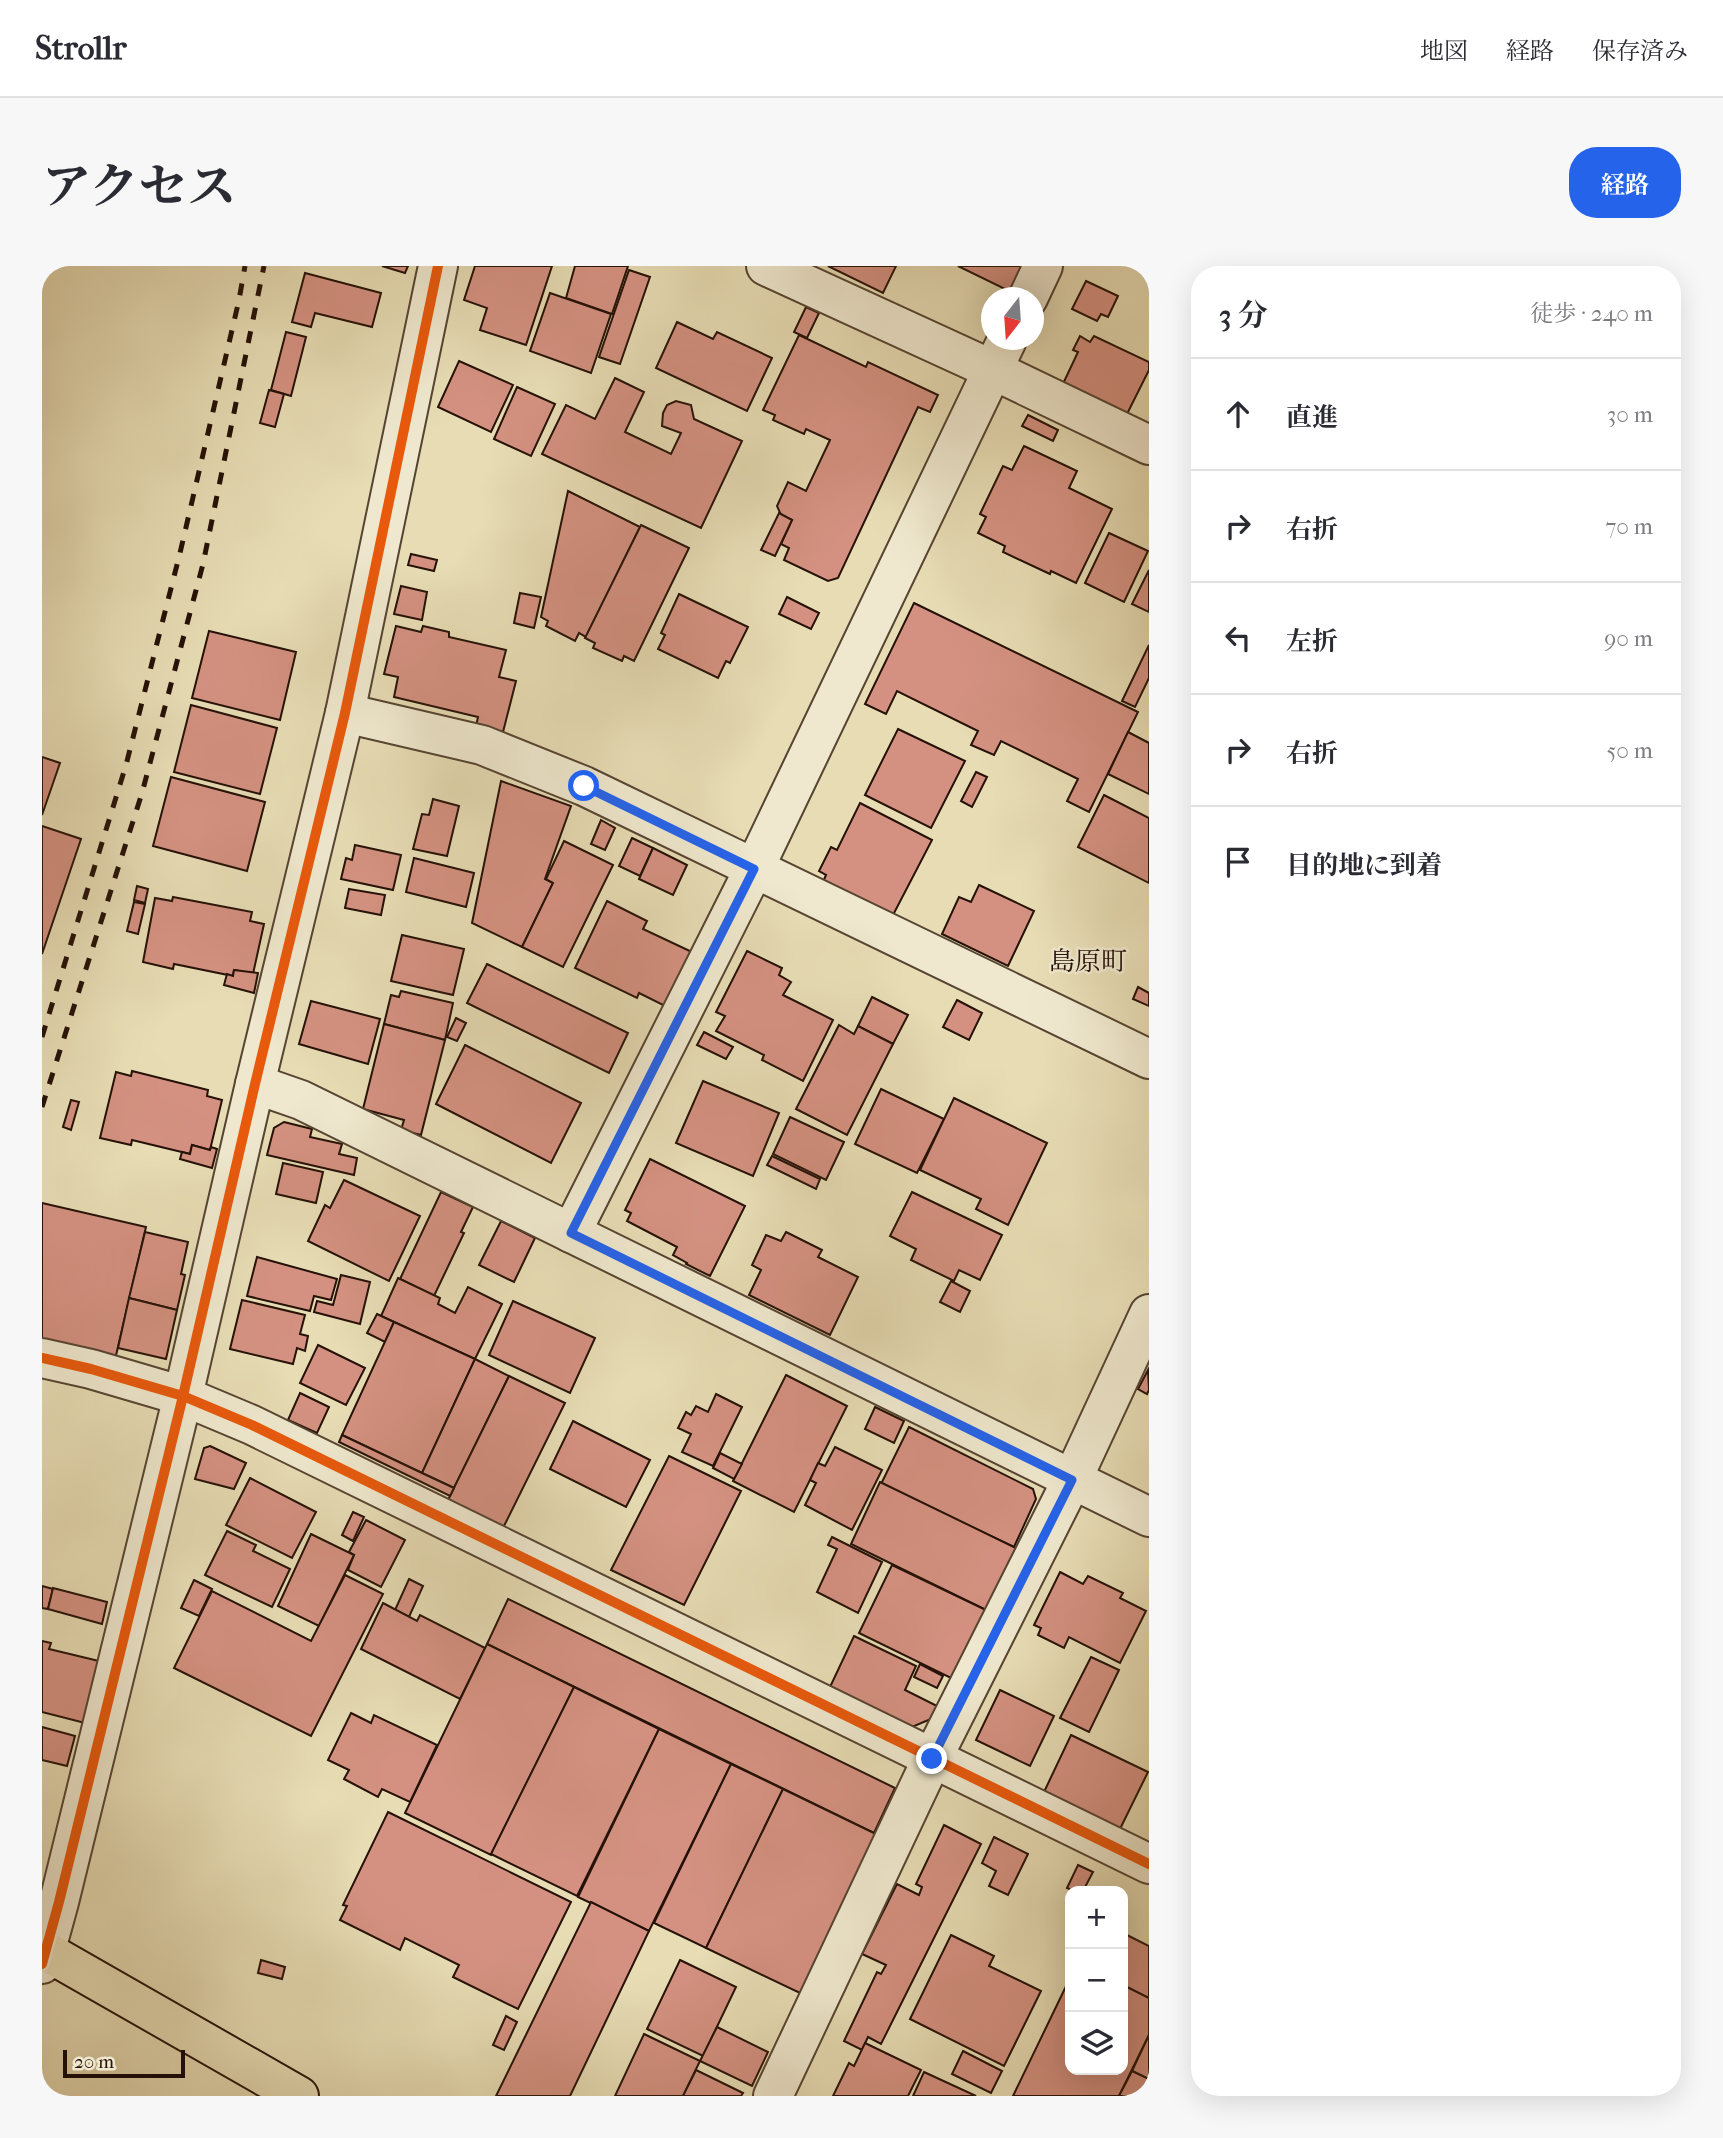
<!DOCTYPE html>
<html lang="ja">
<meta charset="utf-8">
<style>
body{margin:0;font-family:"IM FELL French Canon","Noto Serif JP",serif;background:#f7f7f7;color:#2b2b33}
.controls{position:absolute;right:21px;bottom:21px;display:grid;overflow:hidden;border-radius:14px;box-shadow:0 7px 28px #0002}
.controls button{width:63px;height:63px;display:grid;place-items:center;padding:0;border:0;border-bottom:2px solid #e1e1e2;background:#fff;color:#2b2b33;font:35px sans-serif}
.compass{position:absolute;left:939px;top:21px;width:63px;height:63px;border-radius:50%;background:#fff;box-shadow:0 7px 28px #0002;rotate:197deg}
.scale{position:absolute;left:21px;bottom:18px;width:122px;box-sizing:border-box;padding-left:7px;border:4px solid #251107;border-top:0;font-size:19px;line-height:24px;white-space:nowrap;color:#251107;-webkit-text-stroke:5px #efe8ce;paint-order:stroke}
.stop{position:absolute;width:21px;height:21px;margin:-16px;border:5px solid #2563eb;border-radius:50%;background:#fff}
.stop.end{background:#2563eb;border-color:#fff;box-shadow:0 2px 7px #0008}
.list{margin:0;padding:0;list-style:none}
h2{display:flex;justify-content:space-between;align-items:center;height:91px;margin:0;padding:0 28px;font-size:30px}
h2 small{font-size:23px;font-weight:400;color:#7c7c81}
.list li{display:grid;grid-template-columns:46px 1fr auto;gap:21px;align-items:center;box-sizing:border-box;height:112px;padding:0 28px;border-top:2px solid #e1e1e2}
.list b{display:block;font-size:26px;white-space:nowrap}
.list em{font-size:23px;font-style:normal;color:#7c7c81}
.icon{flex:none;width:38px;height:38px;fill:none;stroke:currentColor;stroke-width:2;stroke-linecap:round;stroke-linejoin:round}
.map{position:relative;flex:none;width:1107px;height:1830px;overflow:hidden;border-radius:28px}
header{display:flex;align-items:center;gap:42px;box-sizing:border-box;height:98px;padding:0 35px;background:#fff;border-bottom:2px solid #e1e1e2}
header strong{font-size:33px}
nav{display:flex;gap:38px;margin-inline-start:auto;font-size:24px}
.intro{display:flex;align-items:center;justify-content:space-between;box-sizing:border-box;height:168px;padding:0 42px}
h1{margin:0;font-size:49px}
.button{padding:18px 32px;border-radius:28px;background:#2563eb;color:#fff;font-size:24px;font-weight:700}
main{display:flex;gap:42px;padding:0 42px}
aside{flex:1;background:#fff;border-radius:28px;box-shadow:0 7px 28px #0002}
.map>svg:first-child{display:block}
.building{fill:#d49181;stroke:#251107;stroke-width:2}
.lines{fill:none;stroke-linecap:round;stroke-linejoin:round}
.minor-casing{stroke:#564432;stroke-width:42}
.major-casing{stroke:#251107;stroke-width:42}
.minor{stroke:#efe8ce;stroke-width:38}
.major{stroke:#e7dcb4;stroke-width:38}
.rail{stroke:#251107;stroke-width:5;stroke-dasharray:12 12;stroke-linecap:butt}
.cycleway-casing{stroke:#efe8ce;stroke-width:15}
.cycleway{stroke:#e8590c;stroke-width:10}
.route{stroke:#2563eb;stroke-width:9}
.labels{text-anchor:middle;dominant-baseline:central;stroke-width:5;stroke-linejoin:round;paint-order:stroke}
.quarter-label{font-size:26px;fill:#251107;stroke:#efe8ce}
</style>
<header>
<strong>Strollr</strong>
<nav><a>地図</a><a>経路</a><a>保存済み</a></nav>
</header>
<div class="intro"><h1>アクセス</h1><a class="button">経路</a></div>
<main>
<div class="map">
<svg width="1107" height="1830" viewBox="0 0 1107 1830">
<rect width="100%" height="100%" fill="#e7dcb4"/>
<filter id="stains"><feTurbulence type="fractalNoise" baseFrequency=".00286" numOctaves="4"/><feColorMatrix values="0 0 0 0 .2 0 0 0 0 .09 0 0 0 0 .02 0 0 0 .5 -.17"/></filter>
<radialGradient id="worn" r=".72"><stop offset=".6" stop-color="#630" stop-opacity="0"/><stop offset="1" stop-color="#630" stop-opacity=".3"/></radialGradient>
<!-- building -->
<g class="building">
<polygon points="340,0 366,0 363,7"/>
<polygon points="433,0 510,0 484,79 438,64 445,42 422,34"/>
<polygon points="533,0 586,0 570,48 524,32"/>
<polygon points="786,0 854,0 841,27"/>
<polygon points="916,0 981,0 969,26"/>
<polygon points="587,4 608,11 578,98 557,91"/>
<polygon points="263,7 339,27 330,61 273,47 269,61 250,56"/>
<polygon points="1044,15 1076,30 1066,51 1059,48 1055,55 1030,43"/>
<polygon points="508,27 569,48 549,107 488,85"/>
<polygon points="764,41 777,47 765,72 752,66"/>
<polygon points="635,56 671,73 675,66 730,92 705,145 614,102"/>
<polygon points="244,66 264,71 249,130 229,124"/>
<polygon points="757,69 824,101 826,96 896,129 888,146 876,141 796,312 786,315 742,294 747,282 739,278 750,254 739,249 735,240 746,216 764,225 788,174 764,163 762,168 731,154 733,149 721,144"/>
<polygon points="1038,70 1048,76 1052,70 1107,96 1107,104 1085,148 1019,122 1036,86 1031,84"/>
<polygon points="417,95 471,119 449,166 396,141"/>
<polygon points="573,112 602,126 583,166 629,188 639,167 620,160 621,147 625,139 634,135 649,139 652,153 700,175 659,262 500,188 524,139 553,153"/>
<polygon points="475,121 513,138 489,190 452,173"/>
<polygon points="227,124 242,128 233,161 218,157"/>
<polygon points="986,149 1016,164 1011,175 980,160"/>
<polygon points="982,180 1035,205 1027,222 1070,243 1034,317 1009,305 1008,308 961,286 963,280 936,267 944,251 938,248 961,200 970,204"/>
<polygon points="526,225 598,261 544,371 537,367 533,375 504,360 506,355 499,351"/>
<polygon points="737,247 750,254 733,290 719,284"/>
<polygon points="599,259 647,282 592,395 582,390 580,395 551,382 553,377 543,372"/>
<polygon points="1067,267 1106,285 1082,336 1043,317"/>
<polygon points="369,288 395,294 392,305 366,299"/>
<polygon points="1107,304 1107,346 1090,338"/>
<polygon points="359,320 385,326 380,354 352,348"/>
<polygon points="478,327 499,331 492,362 472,357"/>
<polygon points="637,328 706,361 688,397 684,395 676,412 616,383 623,369 619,367"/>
<polygon points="745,331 777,347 769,363 737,348"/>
<polygon points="872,337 1096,446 1047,546 1025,535 1036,513 959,475 952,489 929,479 936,465 855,425 844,448 823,438"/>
<polygon points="354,360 379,366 381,360 407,366 407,371 464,384 457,411 474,415 461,466 434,460 436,451 352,431 356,411 342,408"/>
<polygon points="167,365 254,386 238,454 150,432"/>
<polygon points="1107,379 1107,412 1093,441 1080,435"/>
<polygon points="149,439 235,462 218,528 132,506"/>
<polygon points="856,463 923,495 889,562 823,529"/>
<polygon points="1086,466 1107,477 1107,528 1066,508"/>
<polygon points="0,491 18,497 0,549"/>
<polygon points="934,506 945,511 930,541 919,535"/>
<polygon points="129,511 223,536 205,605 111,580"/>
<polygon points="459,515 529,540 503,613 511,617 480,681 430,657"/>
<polygon points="1062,529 1107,552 1107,617 1036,581"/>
<polygon points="391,533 417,540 405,590 371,583 380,548 387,549"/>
<polygon points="818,537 890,574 850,651 781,616 784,609 777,605 789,581 795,584"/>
<polygon points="559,554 573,562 563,584 549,578"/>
<polygon points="0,560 39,573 0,688"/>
<polygon points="590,572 611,582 598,610 577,600"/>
<polygon points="522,575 571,599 521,701 480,681 511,617 504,613"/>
<polygon points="313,579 359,589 351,624 299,613 304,592 310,594"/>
<polygon points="611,582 645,599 631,629 597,613"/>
<polygon points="372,592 432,607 424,641 364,626"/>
<polygon points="937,619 992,645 966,700 900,668 917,631 929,636"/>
<polygon points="95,620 106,623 103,637 92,634"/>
<polygon points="307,623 343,629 339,649 303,642"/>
<polygon points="131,631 210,646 208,655 222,658 211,708 192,704 191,710 132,698 131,703 101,696 113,632 130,635"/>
<polygon points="565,635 605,655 601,663 650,686 623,740 597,727 595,732 533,702"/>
<polygon points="92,636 103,638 96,668 85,665"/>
<polygon points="360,669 422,683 411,729 349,715"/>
<polygon points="705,685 740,702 737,709 749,716 741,729 791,754 761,815 720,794 722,789 674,765 683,750 674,746"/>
<polygon points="445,698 586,767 567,807 425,737"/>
<polygon points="192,704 216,707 212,727 182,719 185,708 191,710"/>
<polygon points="1096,721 1107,727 1107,740 1091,733"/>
<polygon points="359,725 411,737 403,774 342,758 349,729 357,731"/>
<polygon points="830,731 866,749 851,778 816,760"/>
<polygon points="915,734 940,747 927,774 901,761"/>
<polygon points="269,735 338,753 326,798 257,778"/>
<polygon points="414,752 424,757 415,775 405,771"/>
<polygon points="342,758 403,774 379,869 359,864 362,854 321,843"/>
<polygon points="797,759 812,768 816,760 851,778 805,869 754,843"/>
<polygon points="662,766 691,781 684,793 655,779"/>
<polygon points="423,779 539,837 509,897 394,838"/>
<polygon points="90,805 166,824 165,830 180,834 168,884 150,879 148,888 90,874 89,879 58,872 74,806 89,810"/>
<polygon points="661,815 737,847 711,910 634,877"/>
<polygon points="839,823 902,853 875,907 813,878"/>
<polygon points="912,832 1005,877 966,959 934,943 939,933 878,904"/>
<polygon points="29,834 37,836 29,864 21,861"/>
<polygon points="748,851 802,876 784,914 731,888"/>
<polygon points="242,856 270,863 268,871 300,878 297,888 315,892 312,909 225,889 232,862"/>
<polygon points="150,879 168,884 169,881 175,883 170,902 138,893 140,886 148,888"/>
<polygon points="730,890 778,913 774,923 725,899"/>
<polygon points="608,893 703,940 668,1010 644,998 645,997 631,989 635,981 585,955 589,947 583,944"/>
<polygon points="241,897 281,906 274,937 234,928"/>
<polygon points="302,914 378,950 347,1015 266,975 283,939 288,942"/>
<polygon points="399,926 431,941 419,966 422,967 392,1030 358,1013"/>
<polygon points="870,926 960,969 938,1014 917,1004 912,1015 869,994 874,983 848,970"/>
<polygon points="0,937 104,961 72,1098 0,1081"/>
<polygon points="459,955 493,972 472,1016 437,999"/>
<polygon points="103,966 146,976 139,1008 143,1009 135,1044 87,1032"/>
<polygon points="744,966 780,984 776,991 816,1011 788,1069 707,1029 719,1004 710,999 724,969 739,975"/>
<polygon points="215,991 295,1013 289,1034 272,1030 268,1045 205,1030"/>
<polygon points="299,1009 328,1016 318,1058 272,1046 275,1035 291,1039"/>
<polygon points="356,1012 398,1032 396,1038 413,1047 426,1021 460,1038 433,1093 339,1050"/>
<polygon points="909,1015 928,1025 918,1046 898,1036"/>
<polygon points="87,1032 135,1044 124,1093 76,1082"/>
<polygon points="200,1034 263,1049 258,1068 266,1070 263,1085 255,1082 251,1098 188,1083"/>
<polygon points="471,1035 553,1072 528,1127 447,1089"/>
<polygon points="335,1048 352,1056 343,1076 325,1067"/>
<polygon points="352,1056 433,1093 380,1207 300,1169"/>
<polygon points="276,1079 323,1102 304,1139 258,1117"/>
<polygon points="433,1093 467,1110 412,1222 380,1207"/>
<polygon points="1106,1104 1107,1124 1105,1128 1096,1123"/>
<polygon points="744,1109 805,1140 752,1246 691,1215"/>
<polygon points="467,1110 523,1137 461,1262 406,1234"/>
<polygon points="258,1127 287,1141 275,1167 246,1154"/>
<polygon points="674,1128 700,1141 671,1200 640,1186 649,1168 636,1162 644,1146 649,1149 654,1140 666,1146"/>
<polygon points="833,1141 862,1155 852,1177 823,1163"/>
<polygon points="531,1155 608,1194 584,1241 508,1203"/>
<polygon points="867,1161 991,1223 994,1233 972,1281 839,1218"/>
<polygon points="300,1169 380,1207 412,1222 408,1230 297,1176"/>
<polygon points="168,1180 204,1197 192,1223 153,1213 162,1182"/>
<polygon points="793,1181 840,1204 810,1264 763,1239 774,1217 768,1214 776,1197 783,1200"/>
<polygon points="678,1187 700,1198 692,1213 671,1202"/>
<polygon points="627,1190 699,1225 642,1339 569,1304"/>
<polygon points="208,1212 274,1246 250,1292 184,1259"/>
<polygon points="838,1216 976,1283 946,1345 809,1278"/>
<polygon points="311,1246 322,1251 311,1275 300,1269"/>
<polygon points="324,1254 363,1274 339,1321 306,1304 312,1289 307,1286"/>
<polygon points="185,1265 214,1279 211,1285 248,1303 230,1341 163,1309"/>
<polygon points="269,1268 312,1289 277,1360 236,1340"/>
<polygon points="790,1271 840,1296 816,1347 775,1326 795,1283 786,1279"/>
<polygon points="850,1299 946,1345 913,1414 817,1367"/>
<polygon points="1018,1306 1041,1318 1046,1310 1081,1327 1078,1332 1104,1345 1078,1397 1027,1371 1022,1382 996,1369 999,1362 992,1359"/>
<polygon points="303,1309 341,1328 269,1470 132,1402 170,1325 269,1375"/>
<polygon points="367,1313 381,1320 367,1351 353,1344"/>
<polygon points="152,1314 170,1323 157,1350 139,1342"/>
<polygon points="0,1320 11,1323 6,1343 0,1342"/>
<polygon points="11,1322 65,1336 60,1358 6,1343"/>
<polygon points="466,1333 853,1522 832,1567 445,1378"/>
<polygon points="341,1337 375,1355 378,1349 443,1382 418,1433 319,1383"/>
<polygon points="812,1370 874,1400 863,1424 895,1440 889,1453 870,1461 788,1421"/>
<polygon points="0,1375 9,1377 7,1383 57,1395 43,1457 0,1446"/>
<polygon points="445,1378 532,1421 449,1589 363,1547"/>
<polygon points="1049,1391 1077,1404 1047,1466 1018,1452"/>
<polygon points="878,1398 901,1410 895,1422 872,1411"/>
<polygon points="532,1421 617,1463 535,1630 449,1588"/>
<polygon points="958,1424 1012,1450 988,1500 934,1474"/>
<polygon points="309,1447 329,1457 332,1449 395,1479 368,1536 340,1523 336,1531 302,1513 307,1504 286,1494"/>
<polygon points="0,1461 33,1470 25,1500 0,1494"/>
<polygon points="617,1463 689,1498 607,1665 536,1631"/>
<polygon points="1029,1469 1106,1506 1076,1567 1002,1526"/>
<polygon points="689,1498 741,1523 664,1682 612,1657"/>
<polygon points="741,1523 836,1569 760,1728 664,1682"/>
<polygon points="346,1546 529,1636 476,1743 411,1711 417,1699 363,1672 358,1684 298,1654 305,1640 301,1639"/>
<polygon points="902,1559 939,1578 839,1778 826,1771 820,1784 802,1775 835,1706 839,1708 844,1699 820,1688 855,1618 877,1629 880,1621 874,1618"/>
<polygon points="952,1571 986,1588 966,1629 947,1620 954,1605 940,1597"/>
<polygon points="1036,1599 1051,1606 1041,1625 1032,1625 1025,1622"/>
<polygon points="549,1636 607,1665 528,1830 454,1830"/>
<polygon points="1081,1667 1107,1680 1107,1732 1081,1719"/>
<polygon points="909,1669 952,1690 947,1700 999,1725 962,1800 868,1753"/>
<polygon points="219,1694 243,1701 240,1713 216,1707"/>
<polygon points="638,1694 694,1721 661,1790 605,1763"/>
<polygon points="1028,1712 1028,1804 1081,1804 1081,1719 1107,1732 1107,1769 1077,1830 971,1830"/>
<polygon points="464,1750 475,1756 462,1784 451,1779"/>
<polygon points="675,1761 726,1786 710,1820 658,1795"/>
<polygon points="602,1768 658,1795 641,1830 573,1830"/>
<polygon points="1107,1769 1107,1813 1090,1805"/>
<polygon points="823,1777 879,1804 866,1830 791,1830 807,1797 812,1800"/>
<polygon points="921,1785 960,1805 949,1827 910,1808"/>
<polygon points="654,1804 701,1827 699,1830 641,1830"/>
<polygon points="1090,1805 1107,1813 1107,1830 1077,1830"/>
<polygon points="882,1806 934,1830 871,1830"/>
</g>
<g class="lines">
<!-- minor casing -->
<g class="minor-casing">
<g id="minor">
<polyline points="724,0 951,104 1107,179"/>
<polyline points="986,32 1001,0"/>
<polyline points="303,447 440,479 542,520 1107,793"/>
<polyline points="213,818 259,834 1107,1251"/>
<polyline points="529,967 712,603 965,74"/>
<polyline points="0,1092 49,1103 141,1130 210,1159 1107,1598"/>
<polyline points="0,1698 17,1636 141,1130 213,818 303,447 396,0"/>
<polyline points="731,1830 890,1493 1030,1214 1107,1048"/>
</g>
</g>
<!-- major casing -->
<g class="major-casing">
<polyline id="major" points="0,1683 257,1830"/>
</g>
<!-- minor -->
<use href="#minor" class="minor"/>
<!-- major -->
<use href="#major" class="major"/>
<!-- rail -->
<g class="rail">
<polyline points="0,771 84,499 138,287 197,34 203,0"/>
<polyline points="0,841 100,527 161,298 222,0"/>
</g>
<!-- cycleway casing -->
<g class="cycleway-casing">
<g id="cycleway">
<polyline points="0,1092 49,1103 141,1130 210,1159 1107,1598"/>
<polyline points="0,1698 17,1636 141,1130 213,818 303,447 396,0"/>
</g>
</g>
<!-- cycleway -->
<use href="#cycleway" class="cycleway"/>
</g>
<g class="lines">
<!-- route -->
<polyline class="route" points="542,520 712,603 529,967 1030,1214 890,1493"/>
</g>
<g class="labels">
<!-- quarter labels -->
<g class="quarter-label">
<text x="1046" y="695">島原町</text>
</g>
</g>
<rect width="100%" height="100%" filter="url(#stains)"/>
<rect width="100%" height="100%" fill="url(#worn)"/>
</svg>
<div class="controls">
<button>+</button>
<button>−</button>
<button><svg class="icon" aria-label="layers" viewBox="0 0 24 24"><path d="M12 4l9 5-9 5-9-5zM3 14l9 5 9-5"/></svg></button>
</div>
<svg class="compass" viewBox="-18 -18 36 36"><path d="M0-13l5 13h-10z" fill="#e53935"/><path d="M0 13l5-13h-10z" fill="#7c7c81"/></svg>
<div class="scale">20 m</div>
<div class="stop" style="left:542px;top:520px"></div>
<div class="stop end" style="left:890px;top:1493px"></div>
</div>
<aside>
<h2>3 分<small>徒歩 · 240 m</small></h2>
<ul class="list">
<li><svg class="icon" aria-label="ahead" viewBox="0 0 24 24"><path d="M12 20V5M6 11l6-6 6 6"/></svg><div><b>直進</b></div><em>30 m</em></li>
<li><svg class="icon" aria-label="right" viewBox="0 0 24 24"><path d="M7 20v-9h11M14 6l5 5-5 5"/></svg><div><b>右折</b></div><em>70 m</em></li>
<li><svg class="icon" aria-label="left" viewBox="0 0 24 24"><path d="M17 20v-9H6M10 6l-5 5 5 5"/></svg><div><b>左折</b></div><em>90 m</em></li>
<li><svg class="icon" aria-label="right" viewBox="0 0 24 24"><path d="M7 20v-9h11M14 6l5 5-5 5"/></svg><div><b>右折</b></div><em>50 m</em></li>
<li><svg class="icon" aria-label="arrive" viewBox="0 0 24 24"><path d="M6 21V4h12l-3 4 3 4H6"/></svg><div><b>目的地に到着</b></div></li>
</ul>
</aside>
</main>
